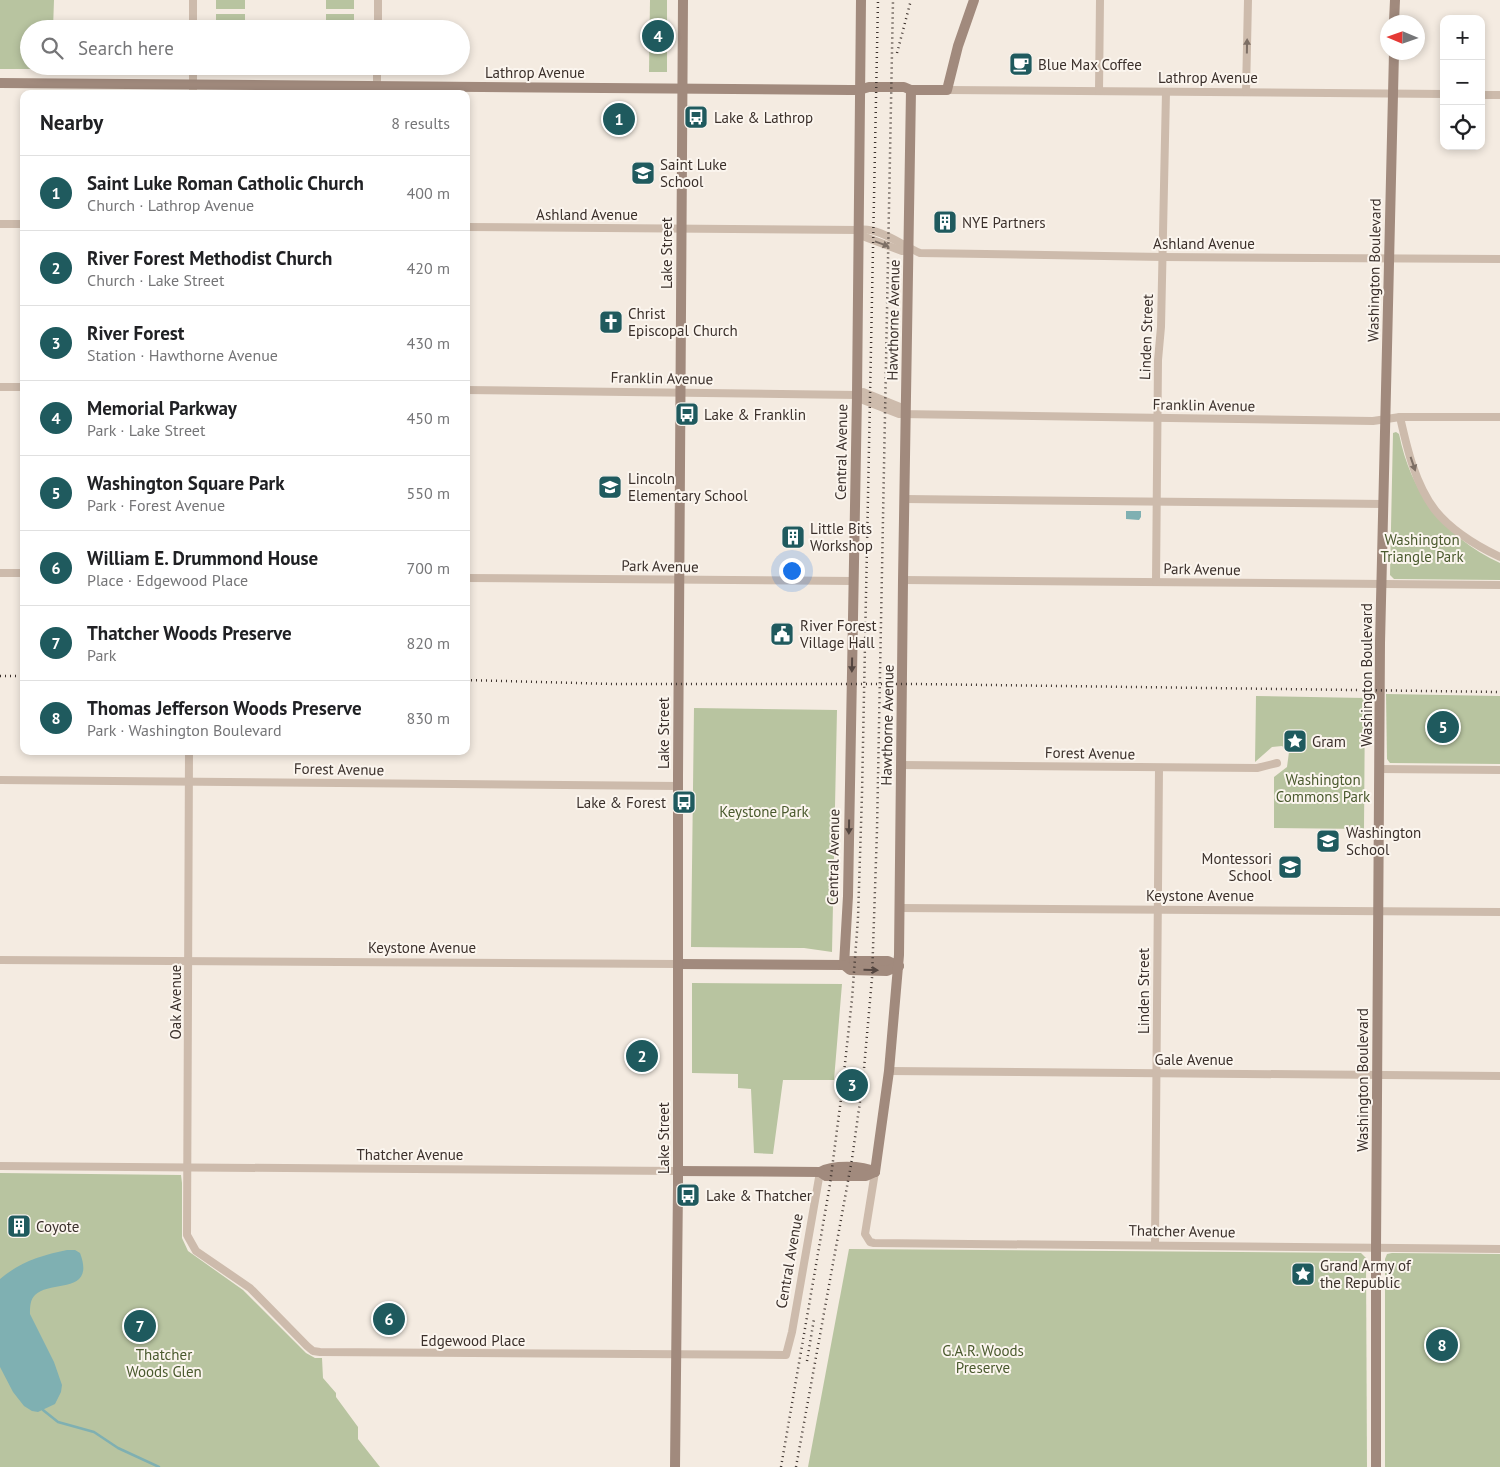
<!DOCTYPE html>
<meta charset="utf-8">
<style>
body{margin:0;font-family:"PT Sans",sans-serif;background:#f2f2f2;color:#202124}
.controls{position:absolute;right:15px;top:15px;display:grid;overflow:hidden;border-radius:10px;box-shadow:0 2px 8px #0003}
.controls button{width:45px;height:45px;display:grid;place-items:center;padding:0;border:0;border-bottom:1px solid #e0e0e0;background:#fff;color:#202124;font:25px sans-serif}
.compass{position:absolute;left:1380px;top:15px;width:45px;height:45px;border-radius:50%;background:#fff;box-shadow:0 2px 8px #0003;rotate:272deg}
.you{position:absolute;left:791px;top:570px;width:18px;height:18px;margin:-12px;border:4px solid #fff;border-radius:50%;background:#1a73e8;box-shadow:0 0 0 8px #1a73e833}
.badge{display:grid;place-items:center;width:32px;height:32px;border-radius:50%;background:#1f5a5e;color:#fff;font-size:16px;font-weight:700}
.pin{position:absolute;translate:-50% -50%;border:2px solid #fff;box-shadow:0 1px 5px #0006}
.list{margin:0;padding:0;list-style:none}
h2{display:flex;justify-content:space-between;align-items:center;height:65px;margin:0;padding:0 20px;font-size:21px}
h2 small{font-size:16px;font-weight:400;color:#757577}
.list li{display:grid;grid-template-columns:32px 1fr auto;gap:15px;align-items:center;box-sizing:border-box;height:75px;padding:0 20px;border-top:1px solid #e0e0e0}
.list b{display:block;font-size:19px;white-space:nowrap}
.list p{margin:0;font-size:16px;white-space:nowrap;color:#757577}
.list em{font-size:16px;font-style:normal;color:#757577}
.icon{flex:none;width:28px;height:28px;fill:none;stroke:currentColor;stroke-width:2;stroke-linecap:round;stroke-linejoin:round}
.map{position:relative;flex:none;width:1500px;height:1467px;overflow:hidden}
.search{position:absolute;background:#fff;box-shadow:0 2px 8px #0003;left:20px;top:20px;width:450px;height:55px;display:flex;align-items:center;gap:12px;box-sizing:border-box;padding:0 18px;border-radius:28px;color:#757577;font-size:19px}
.panel{position:absolute;background:#fff;box-shadow:0 2px 8px #0003;left:20px;top:90px;width:450px;height:665px;border-radius:10px}
.map>svg:first-child{display:block}
.green{fill:#b8c4a0}
.water{fill:#7fb0b2}
.lines{fill:none;stroke-linecap:round;stroke-linejoin:round}
.stream{stroke:#7fb0b2;stroke-width:2.5}
.street{stroke:#cdbbac;stroke-width:8}
.secondary{stroke:#a18a7d;stroke-width:10}
.rail{stroke:#3b302b;stroke-width:2.5;stroke-dasharray:1 4;stroke-linecap:butt}
.oneway{fill:#7d6f65}
.oneway2{fill:#544640}
.labels{text-anchor:middle;dominant-baseline:central;stroke-width:4;stroke-linejoin:round;paint-order:stroke}
.poi-label{font-size:15px;fill:#3b302b;stroke:#fbf5ee;text-anchor:start}
.street-label{font-size:15px;fill:#3b302b;stroke:#fbf5ee}
.park-label{font-size:15px;fill:#4a5a2e;stroke:#fbf5ee}
</style>
<div class="map">
<svg width="1500" height="1467" viewBox="0 0 1500 1467">
<rect width="100%" height="100%" fill="#f4ebe1"/>
<!-- green -->
<g class="green">
<polygon points="0,0 54,0 53,29 29,29 29,66 53,66 53,69 0,69"/>
<rect x="216" y="0" width="29" height="9"/>
<rect x="326" y="0" width="28" height="9"/>
<polygon points="650,0 667,0 667,72 649,72"/>
<rect x="216" y="14" width="29" height="13"/>
<rect x="326" y="14" width="28" height="13"/>
<path d="M 1396,432 L 1399,434 C 1411,494 1445,537 1500,563 L 1500,580 L 1394,579 L 1390,575 L 1393,433 Z"/>
<polygon points="1386,694 1500,696 1500,764 1390,763 1387,759"/>
<polygon points="1256,696 1365,698 1364,829 1274,828 1274,777 1287,767 1289,752 1282,746 1272,747 1255,762"/>
<polygon points="694,708 837,710 832,952 804,948 691,947"/>
<polygon points="692,983 842,984 834,1080 783,1080 773,1154 754,1153 751,1089 738,1088 738,1074 692,1073"/>
<polygon points="0,1173 181,1175 182,1183 182,1238 188,1251 243,1290 306,1353 315,1358 322,1358 323,1378 336,1393 336,1397 358,1427 358,1439 380,1467 0,1467"/>
<polygon points="849,1249 1361,1253 1366,1258 1367,1467 808,1467"/>
<polygon points="1392,1253 1500,1254 1500,1467 1385,1467 1385,1259 1387,1254"/>
</g>
<!-- water -->
<g class="water">
<polygon points="1126,511 1141,511 1141,517 1139,520 1126,519"/>
<path d="M 67,1250 L 75,1250 L 80,1253 C 96,1295 50,1280 35,1295 C 30,1300 30,1307 30,1314 L 54,1362 L 62,1385 L 61,1392 L 55,1404 L 38,1412 L 32,1411 L 24,1406 L 13,1392 L 0,1367 L 0,1279 C 20,1262 42,1255 67,1250 Z"/>
</g>
<g class="lines">
<!-- stream -->
<polyline class="stream" points="43,1410 58,1422 94,1432 118,1448 159,1467"/>
<!-- street -->
<g class="street">
<polyline points="193,29 193,0"/>
<polyline points="378,29 378,0"/>
<polyline points="377,86 377,66"/>
<polyline points="947,90 1444,94"/>
<polyline points="1099,91 1100,0"/>
<polyline points="1246,92 1248,0"/>
<polyline points="193,94 193,66"/>
<polyline points="1481,95 1500,95"/>
<polyline points="0,224 24,224"/>
<path d="M 466,227 L 858,230 C 878,226 903,246 920,253 L 1163,257 L 1500,259"/>
<polyline points="858,230 865,237 902,251 910,249"/>
<polyline points="0,387 24,387"/>
<polyline points="466,390 857,395 863,392 900,407 907,414"/>
<polyline points="857,395 863,400 899,414 1373,421 1400,417 1500,417"/>
<path d="M 1400,417 C 1407,448 1415,484 1435,510 C 1451,530 1477,546 1500,557"/>
<polyline points="905,499 1384,504"/>
<polyline points="0,573 24,573"/>
<polyline points="466,578 853,581"/>
<polyline points="903,580 1500,585"/>
<polyline points="1156,582 1158,360 1161,327 1166,92"/>
<polyline points="189,751 187,1235 196,1251 250,1288 307,1346 313,1351 320,1352 786,1355 792,1332 820,1172"/>
<polyline points="901,765 1257,768 1277,763"/>
<polyline points="1380,769 1500,770"/>
<polyline points="0,780 678,786"/>
<polyline points="899,908 1500,912"/>
<polyline points="0,960 678,964"/>
<polyline points="889,1071 1500,1076"/>
<polyline points="0,1166 678,1171"/>
<polyline points="875,1172 865,1234 870,1242 874,1243 1500,1249"/>
<polyline points="1155,1245 1159,768"/>
</g>
<!-- secondary -->
<g class="secondary">
<polyline points="1394,22 1395,0"/>
<polyline points="0,83 850,90 859,90 869,87 904,87 911,90 947,90 958,46 974,0"/>
<polyline points="678,964 844,965 850,961 888,961 899,966"/>
<polyline points="844,965 848,896 857,395 861,0"/>
<polyline points="844,965 850,970 887,971 899,966"/>
<path d="M 678,1171 L 820,1172 C 832,1165 862,1165 875,1172"/>
<polyline points="820,1172 826,1176 866,1176 875,1172"/>
<polyline points="875,1172 889,1071 899,955 903,580 911,90"/>
<polyline points="675,1467 678,1187 678,776 683,0"/>
<polyline points="1376,1467 1376,1248 1380,643 1394,52"/>
</g>
<!-- rail -->
<g class="rail">
<polyline points="897,53 911,0"/>
<polyline points="0,676 24,676"/>
<polyline points="466,680 614,684 916,684 1500,692"/>
<polyline points="807,1361 814,1319"/>
<polyline points="781,1467 830,1184 842,1091 852,999 858,918 862,794 878,0"/>
<polyline points="796,1467 852,1159 863,1080 872,978 877,830 893,0"/>
</g>
</g>
<!-- one-way arrows -->
<defs><path id="oneway-solid" d="M-6-.8H1V-3.2L6.5 0L1 3.2V.8H-6Z" transform="scale(1.25)"/></defs>
<g class="oneway">
<use href="#oneway-solid" transform="translate(1247 46) rotate(-89)"/>
<use href="#oneway-solid" transform="translate(882 244) rotate(20)"/>
<use href="#oneway-solid" transform="translate(1413 464) rotate(71)"/>
</g>
<g class="oneway2">
<use href="#oneway-solid" transform="translate(852 665) rotate(91)"/>
<use href="#oneway-solid" transform="translate(849 827) rotate(91)"/>
<use href="#oneway-solid" transform="translate(871 970) rotate(1)"/>
</g>
<!-- icons -->
<defs>
<g id="cafe-square" transform="scale(1.25)"><rect x="-9" y="-9" width="18" height="18" rx="4" fill="#1f5a5e" stroke="#fbf5ee"/><path d="M-5.5-4.5H6V0H3Q3 3.5 0 3.5H-2.5Q-5.5 3.5-5.5 0ZM3-3.2v2h1.7v-2ZM-6 4.5H4V6H-6Z" fill="#fff"/></g>
<g id="bus-square" transform="scale(1.25)"><rect x="-9" y="-9" width="18" height="18" rx="4" fill="#1f5a5e" stroke="#fbf5ee"/><path d="M-5-6H5V4H4V6H2V4H-2V6H-4V4H-5ZM-3.5-4V0h7V-4ZM-3.5 1.2v1.5H-2V1.2ZM2 1.2v1.5H3.5V1.2Z" fill="#fff"/></g>
<g id="school-square" transform="scale(1.25)"><rect x="-9" y="-9" width="18" height="18" rx="4" fill="#1f5a5e" stroke="#fbf5ee"/><path d="M0-5L7-2L0 1L-7-2ZM-4 1L0 2.5L4 1V4Q0 6-4 4Z" fill="#fff"/></g>
<g id="building-square" transform="scale(1.25)"><rect x="-9" y="-9" width="18" height="18" rx="4" fill="#1f5a5e" stroke="#fbf5ee"/><path d="M-4-6H4V6H1V3H-1V6H-4ZM-2.5-4.3h1.7v1.8h-1.7ZM.8-4.3h1.7v1.8H.8ZM-2.5-1h1.7V.8h-1.7ZM.8-1h1.7V.8H.8Z" fill="#fff"/></g>
<g id="church-square" transform="scale(1.25)"><rect x="-9" y="-9" width="18" height="18" rx="4" fill="#1f5a5e" stroke="#fbf5ee"/><path d="M-1.2-6h2.4v3.5h3.3v2.4h-3.3V6h-2.4V-.1h-3.3v-2.4h3.3Z" fill="#fff"/></g>
<g id="civic-square" transform="scale(1.25)"><rect x="-9" y="-9" width="18" height="18" rx="4" fill="#1f5a5e" stroke="#fbf5ee"/><path d="M-.6-6.5H3V-4.5H.6V-3L4-1V1h2V6H-6V1h2V-1L-.6-3ZM-1.2 2.5V6h2.4V2.5Z" fill="#fff"/></g>
<g id="sight-square" transform="scale(1.25)"><rect x="-9" y="-9" width="18" height="18" rx="4" fill="#1f5a5e" stroke="#fbf5ee"/><path d="M0-6L1.8-2.2L6-1.7L2.9 1.2L3.7 5.4L0 3.3L-3.7 5.4L-2.9 1.2L-6-1.7L-1.8-2.2Z" fill="#fff"/></g>
</defs>
<g fill-rule="evenodd">
<use href="#cafe-square" x="1021" y="64"/>
<use href="#bus-square" x="696" y="117"/>
<use href="#school-square" x="643" y="173"/>
<use href="#building-square" x="945" y="222"/>
<use href="#church-square" x="611" y="322"/>
<use href="#bus-square" x="687" y="414"/>
<use href="#school-square" x="610" y="487"/>
<use href="#building-square" x="793" y="537"/>
<use href="#civic-square" x="782" y="634"/>
<use href="#sight-square" x="1295" y="741"/>
<use href="#bus-square" x="684" y="802"/>
<use href="#school-square" x="1328" y="841"/>
<use href="#school-square" x="1290" y="867"/>
<use href="#bus-square" x="688" y="1195"/>
<use href="#building-square" x="19" y="1226"/>
<use href="#sight-square" x="1303" y="1274"/>
</g>
<g class="labels">
<!-- poi labels -->
<g class="poi-label">
<text x="1038" y="64">Blue Max Coffee</text>
<text x="714" y="117">Lake &amp; Lathrop</text>
<text x="660" y="164">Saint Luke<tspan x="660" dy="17">School</tspan></text>
<text x="962" y="222">NYE Partners</text>
<text x="628" y="313">Christ<tspan x="628" dy="17">Episcopal Church</tspan></text>
<text x="704" y="414">Lake &amp; Franklin</text>
<text x="628" y="478">Lincoln<tspan x="628" dy="17">Elementary School</tspan></text>
<text x="810" y="528">Little Bits<tspan x="810" dy="17">Workshop</tspan></text>
<text x="800" y="625">River Forest<tspan x="800" dy="17">Village Hall</tspan></text>
<text x="1312" y="741">Gram</text>
<text x="666" y="802" text-anchor="end">Lake &amp; Forest</text>
<text x="1346" y="832">Washington<tspan x="1346" dy="17">School</tspan></text>
<text x="1272" y="858" text-anchor="end">Montessori<tspan x="1272" dy="17">School</tspan></text>
<text x="706" y="1195">Lake &amp; Thatcher</text>
<text x="36" y="1226">Coyote</text>
<text x="1320" y="1265">Grand Army of<tspan x="1320" dy="17">the Republic</tspan></text>
</g>
<!-- street labels -->
<g class="street-label">
<text x="535" y="72">Lathrop Avenue</text>
<text x="1208" y="77">Lathrop Avenue</text>
<text x="587" y="214">Ashland Avenue</text>
<text x="1204" y="243">Ashland Avenue</text>
<text transform="translate(666 253) rotate(-90)">Lake Street</text>
<text transform="translate(1374 270) rotate(-89)">Washington Boulevard</text>
<text transform="translate(893 320) rotate(-89)">Hawthorne Avenue</text>
<text transform="translate(1146 337) rotate(-88)">Linden Street</text>
<text transform="translate(662 378) rotate(1)">Franklin Avenue</text>
<text transform="translate(1204 405) rotate(1)">Franklin Avenue</text>
<text transform="translate(841 452) rotate(-89)">Central Avenue</text>
<text transform="translate(660 566) rotate(1)">Park Avenue</text>
<text transform="translate(1202 569) rotate(1)">Park Avenue</text>
<text transform="translate(1366 675) rotate(-90)">Washington Boulevard</text>
<text transform="translate(887 725) rotate(-89)">Hawthorne Avenue</text>
<text transform="translate(663 733) rotate(-90)">Lake Street</text>
<text transform="translate(1090 753) rotate(1)">Forest Avenue</text>
<text transform="translate(339 769) rotate(1)">Forest Avenue</text>
<text transform="translate(833 857) rotate(-89)">Central Avenue</text>
<text x="1200" y="895">Keystone Avenue</text>
<text x="422" y="947">Keystone Avenue</text>
<text transform="translate(1143 991) rotate(-90)">Linden Street</text>
<text transform="translate(175 1002) rotate(-90)">Oak Avenue</text>
<text x="1194" y="1059">Gale Avenue</text>
<text transform="translate(1362 1080) rotate(-90)">Washington Boulevard</text>
<text transform="translate(663 1138) rotate(-90)">Lake Street</text>
<text x="410" y="1154">Thatcher Avenue</text>
<text transform="translate(1182 1231) rotate(1)">Thatcher Avenue</text>
<text transform="translate(789 1261) rotate(-80)">Central Avenue</text>
<text x="473" y="1340">Edgewood Place</text>
</g>
<!-- park labels -->
<g class="park-label">
<text x="1422" y="539">Washington<tspan x="1422" dy="17">Triangle Park</tspan></text>
<text x="1323" y="779">Washington<tspan x="1323" dy="17">Commons Park</tspan></text>
<text x="764" y="811">Keystone Park</text>
<text x="983" y="1350">G.A.R. Woods<tspan x="983" dy="17">Preserve</tspan></text>
<text x="164" y="1354">Thatcher<tspan x="164" dy="17">Woods Glen</tspan></text>
</g>
</g>
</svg>
<div class="controls">
<button>+</button>
<button>−</button>
<button><svg class="icon" aria-label="locate" viewBox="0 0 24 24"><circle cx="12" cy="12" r="6"/><path d="M12 2v4M12 18v4M2 12h4M18 12h4"/></svg></button>
</div>
<svg class="compass" viewBox="-18 -18 36 36"><path d="M0-13l5 13h-10z" fill="#e53935"/><path d="M0 13l5-13h-10z" fill="#757577"/></svg>
<div class="you"></div>
<div class="pin badge" style="left:619px;top:119px">1</div>
<div class="pin badge" style="left:642px;top:1056px">2</div>
<div class="pin badge" style="left:852px;top:1085px">3</div>
<div class="pin badge" style="left:658px;top:36px">4</div>
<div class="pin badge" style="left:1443px;top:727px">5</div>
<div class="pin badge" style="left:389px;top:1319px">6</div>
<div class="pin badge" style="left:140px;top:1326px">7</div>
<div class="pin badge" style="left:1442px;top:1345px">8</div>
<div class="search"><svg class="icon" aria-label="search" viewBox="0 0 24 24"><circle cx="10" cy="10" r="6"/><path d="M15 15l6 6"/></svg>Search here</div>
<section class="panel">
<h2>Nearby<small>8 results</small></h2>
<ul class="list">
<li><span class="badge">1</span><div><b>Saint Luke Roman Catholic Church</b><p>Church · Lathrop Avenue</p></div><em>400 m</em></li>
<li><span class="badge">2</span><div><b>River Forest Methodist Church</b><p>Church · Lake Street</p></div><em>420 m</em></li>
<li><span class="badge">3</span><div><b>River Forest</b><p>Station · Hawthorne Avenue</p></div><em>430 m</em></li>
<li><span class="badge">4</span><div><b>Memorial Parkway</b><p>Park · Lake Street</p></div><em>450 m</em></li>
<li><span class="badge">5</span><div><b>Washington Square Park</b><p>Park · Forest Avenue</p></div><em>550 m</em></li>
<li><span class="badge">6</span><div><b>William E. Drummond House</b><p>Place · Edgewood Place</p></div><em>700 m</em></li>
<li><span class="badge">7</span><div><b>Thatcher Woods Preserve</b><p>Park</p></div><em>820 m</em></li>
<li><span class="badge">8</span><div><b>Thomas Jefferson Woods Preserve</b><p>Park · Washington Boulevard</p></div><em>830 m</em></li>
</ul>
</section>
</div>
